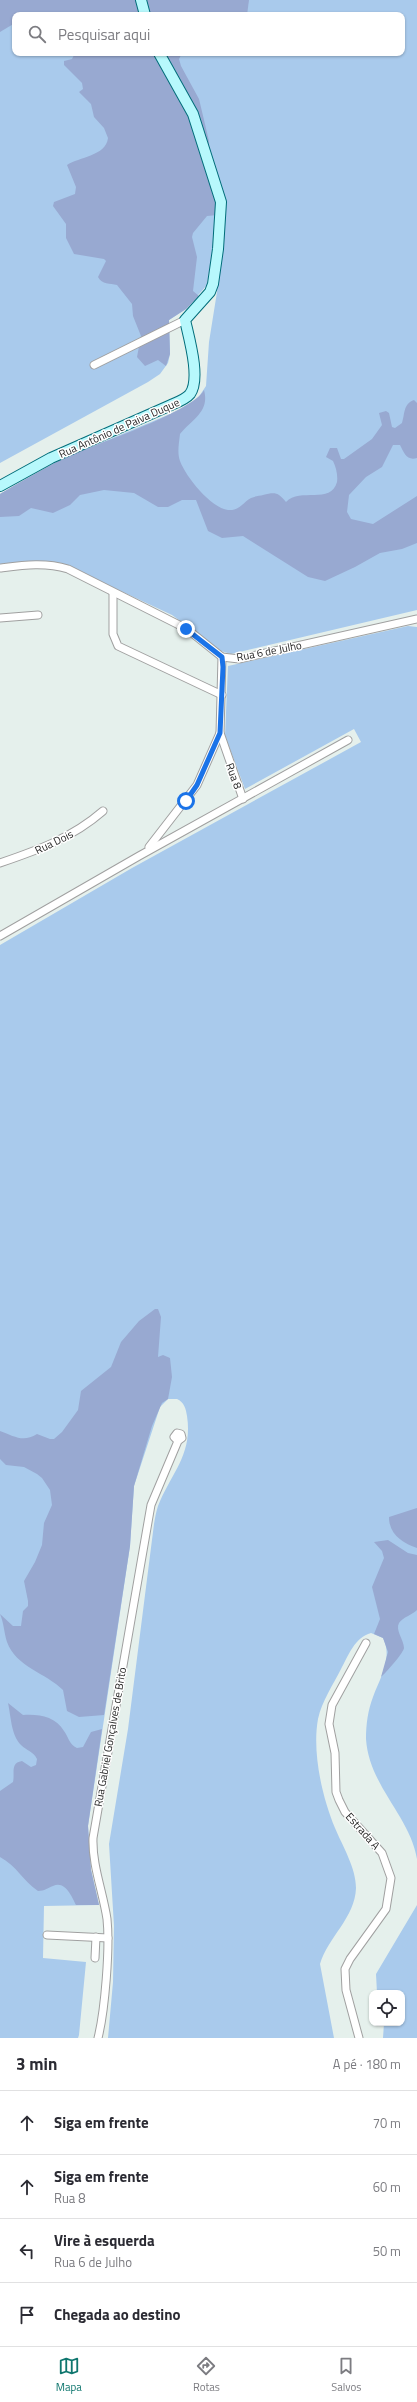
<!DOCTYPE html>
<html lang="pt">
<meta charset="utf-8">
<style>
body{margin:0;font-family:"Titillium Web",sans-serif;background:#f2f2f3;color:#2b2b33}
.controls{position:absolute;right:12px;bottom:12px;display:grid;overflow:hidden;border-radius:8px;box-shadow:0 1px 3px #0004}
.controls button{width:36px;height:36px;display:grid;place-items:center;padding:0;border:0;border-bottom:1px solid #e1e1e2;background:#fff;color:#2b2b33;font:20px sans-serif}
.stop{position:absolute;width:12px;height:12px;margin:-9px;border:3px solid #1a73e8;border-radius:50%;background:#fff}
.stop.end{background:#1a73e8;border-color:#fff;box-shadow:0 1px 4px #0008}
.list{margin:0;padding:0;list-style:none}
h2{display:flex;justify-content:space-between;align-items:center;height:52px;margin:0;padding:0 16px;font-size:17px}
h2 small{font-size:13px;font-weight:400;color:#7c7c81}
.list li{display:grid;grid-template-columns:26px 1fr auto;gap:12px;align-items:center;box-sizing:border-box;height:64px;padding:0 16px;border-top:1px solid #e1e1e2}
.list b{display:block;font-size:15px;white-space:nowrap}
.list p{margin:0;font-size:13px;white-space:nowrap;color:#7c7c81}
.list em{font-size:13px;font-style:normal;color:#7c7c81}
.icon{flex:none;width:22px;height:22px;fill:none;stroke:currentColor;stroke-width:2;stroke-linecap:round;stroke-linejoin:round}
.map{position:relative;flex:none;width:417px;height:2038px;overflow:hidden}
.search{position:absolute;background:#fff;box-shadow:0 1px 3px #0004;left:12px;right:12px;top:12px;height:44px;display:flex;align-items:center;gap:10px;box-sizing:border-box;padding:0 14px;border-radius:8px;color:#7c7c81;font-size:15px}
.sheet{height:308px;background:#fff}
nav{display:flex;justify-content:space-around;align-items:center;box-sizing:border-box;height:56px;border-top:1px solid #e1e1e2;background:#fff;font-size:11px;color:#7c7c81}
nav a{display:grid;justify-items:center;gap:2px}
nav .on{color:#0f766e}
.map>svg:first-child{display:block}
.grass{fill:#a9caec}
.forest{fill:#98a9d1}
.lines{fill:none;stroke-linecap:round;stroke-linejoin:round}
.street-casing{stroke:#a0a0a0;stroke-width:9}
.secondary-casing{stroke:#016d7a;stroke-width:12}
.street{stroke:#fff;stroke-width:7}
.secondary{stroke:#b7f8fc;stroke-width:10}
.route{stroke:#1a73e8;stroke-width:5}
.labels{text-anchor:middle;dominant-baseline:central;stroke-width:3;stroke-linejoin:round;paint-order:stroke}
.street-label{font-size:11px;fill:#1f1f1f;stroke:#fff}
</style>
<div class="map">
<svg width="417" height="2038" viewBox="0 0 417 2038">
<rect width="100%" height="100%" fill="#e5f0ec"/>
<!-- grass -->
<g class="grass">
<polygon points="0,0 15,15 15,53 156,53 218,215 207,285 186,309 169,320 170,354 168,363 160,374 148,382 0,463"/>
<polygon points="144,0 417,0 417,610 231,654 221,651 172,615 61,563 46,561 0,564 0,494 62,459 175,412 198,398 206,386 209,342 217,292 223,217 162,53 402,53 402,15 148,15"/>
<path d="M 408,626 L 417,627 L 417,1859 C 410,1816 369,1786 366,1739 C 366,1724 368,1710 373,1697 C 380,1678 393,1658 383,1638 L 371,1633 C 355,1637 348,1656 341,1669 C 333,1685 322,1701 318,1719 C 312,1752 322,1797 335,1828 C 343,1847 356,1868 356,1888 C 355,1918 328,1937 320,1964 L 334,2038 L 108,2038 L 113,1982 L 114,1926 L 109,1844 L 128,1729 L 154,1524 C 155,1518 156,1512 158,1506 C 171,1473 193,1455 187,1416 C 186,1409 184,1402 177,1399 L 168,1399 L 160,1407 L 134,1486 L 130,1546 L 88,1826 L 91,1870 L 99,1905 L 44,1906 L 43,1958 L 86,1962 L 79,2035 L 78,2038 L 0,2038 L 0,945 L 132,868 L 361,742 L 354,729 L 245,789 L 225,736 L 228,666 Z"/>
<polygon points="417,1905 417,2038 383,2038 384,2023 402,2023 402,1993 377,1993 376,1974"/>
</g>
<!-- forest -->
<g class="forest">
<polygon points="0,0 137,0 141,15 15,15 15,23 0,32"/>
<polygon points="144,0 249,0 247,15 148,15"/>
<path d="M 75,53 L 156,53 C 183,100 213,160 218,215 L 207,216 L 193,233 L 192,237 L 197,257 L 193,291 L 199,296 L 186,309 L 169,320 L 170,354 L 166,366 L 158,360 L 145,366 L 137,357 L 141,336 L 133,316 L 132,304 L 117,285 C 110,283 102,285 98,277 L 106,261 L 104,259 L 74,254 L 66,238 L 66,224 L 53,206 L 54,202 L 75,194 L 76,187 L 67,165 C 79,157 106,156 108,138 L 104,128 L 94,117 L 91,104 L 79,92 L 83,89 L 82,83 L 64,65 L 64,61 L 72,59 Z"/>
<polygon points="162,53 182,53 179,59 181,66 199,99 209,141 209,151"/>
<path d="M 204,390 C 210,412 192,419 180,434 C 179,443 177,453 180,461 C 186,477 211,508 228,510 C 240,511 243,502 251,498 C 255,496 260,496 263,495 C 275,492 278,492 286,502 C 300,487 331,505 337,482 C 338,475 336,467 333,461 L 326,457 L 330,448 L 337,448 L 341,459 L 344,459 L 372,439 L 382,425 L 379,413 L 386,411 L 389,413 L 392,427 L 395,428 L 402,423 C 405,414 403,404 414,400 L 417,403 L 417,458 C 407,461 404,453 400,445 L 393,445 L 382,467 L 366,477 L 349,495 L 347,512 L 351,519 L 373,524 L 417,496 L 417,543 L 402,549 L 380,553 L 355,567 L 325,581 L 308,577 L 243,536 L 222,538 L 208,531 L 196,500 L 182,500 L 168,507 L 158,507 L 134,493 L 104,490 L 80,495 L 70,505 L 53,513 L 31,508 L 19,516 L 0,517 L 0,494 C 20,482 41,470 62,459 C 89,446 192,413 204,390 Z"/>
<path d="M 155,1309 L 158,1309 L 161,1317 L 158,1357 L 163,1355 L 170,1358 L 172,1377 L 168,1399 L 162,1403 L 152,1426 L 134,1486 L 130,1546 L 104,1715 L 79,1717 L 67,1711 L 63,1690 C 46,1673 16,1667 7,1642 C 4,1633 4,1623 0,1614 L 13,1626 L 21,1626 L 23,1611 L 28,1606 L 28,1601 L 24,1581 L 35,1562 L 42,1545 L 44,1523 L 52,1505 L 50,1490 L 42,1478 L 37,1474 L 24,1467 L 6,1465 L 0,1459 L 0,1431 C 14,1436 23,1443 37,1434 L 50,1439 L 54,1439 L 62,1432 L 78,1410 L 81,1391 L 111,1367 L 121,1342 L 139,1321 Z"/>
<path d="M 417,1508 L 417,1548 C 402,1543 389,1534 389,1517 Z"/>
<path d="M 388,1540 L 408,1553 L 417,1555 L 417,1610 C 412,1615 403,1617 399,1623 C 395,1630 404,1640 404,1648 C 404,1652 386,1673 381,1677 L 388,1652 L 383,1638 L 374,1634 L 380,1619 L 372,1587 L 384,1558 L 382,1551 L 374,1542 Z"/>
<path d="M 8,1703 L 23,1715 C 39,1714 55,1716 64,1731 C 69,1738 69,1744 77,1748 L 83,1747 L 91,1732 L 102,1729 L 88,1826 L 91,1870 L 99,1905 L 76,1905 C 72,1897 65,1880 53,1886 C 47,1888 45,1891 38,1891 C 23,1881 17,1866 0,1857 L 0,1791 L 13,1782 C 15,1773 10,1763 22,1761 L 31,1767 L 36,1765 L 37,1759 C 33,1751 27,1751 21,1745 C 11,1735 11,1716 8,1703 Z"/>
</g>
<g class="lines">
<!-- street casing -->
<g class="street-casing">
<g id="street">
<polyline points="94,365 185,320"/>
<path d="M 0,568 C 24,565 45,562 68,569 L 187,629 L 222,657 L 239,659 L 417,619"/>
<polyline points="113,593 113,634 118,646 222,695"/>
<polyline points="0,618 38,615"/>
<polyline points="222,657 220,733 243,799"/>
<polyline points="149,847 197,785 220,733"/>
<path d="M 0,863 C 38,850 72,838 103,811"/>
<polyline points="0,936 139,856 348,740"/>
<polyline points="47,1935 108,1938"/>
<polyline points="95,1958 96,1937"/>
<path d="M 98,2038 C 105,2010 110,1948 107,1919 C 103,1892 92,1865 93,1838 L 151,1505 L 178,1441 L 182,1438 L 181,1434 L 177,1433 L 174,1437 L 178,1441"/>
<polyline points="359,2038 346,1990 345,1969 350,1959 386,1909 391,1878 382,1853 345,1812 339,1800 336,1792 335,1753 329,1724 332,1705 366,1643"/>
</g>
</g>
<!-- secondary casing -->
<g class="secondary-casing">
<g id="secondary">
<polyline points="141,0 145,15"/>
<path d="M 0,486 L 51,458 L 171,405 C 178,402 186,399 190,394 C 201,379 189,338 185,320 L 210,292 L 213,284 L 218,249 L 221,202 L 193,114 L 159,53"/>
</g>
</g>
<!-- street -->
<use href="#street" class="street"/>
<!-- secondary -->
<use href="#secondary" class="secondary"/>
</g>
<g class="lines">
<!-- route -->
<polyline class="route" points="186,801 197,785 220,733 223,667 222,657 186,629"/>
</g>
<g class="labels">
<!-- street labels -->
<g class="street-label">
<text transform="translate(119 428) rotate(-24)">Rua Antônio de Paiva Duque</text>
<text transform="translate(269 651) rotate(-11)">Rua 6 de Julho</text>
<text transform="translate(234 776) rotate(70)">Rua 8</text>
<text transform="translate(54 842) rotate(-26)">Rua Dois</text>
<text transform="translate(110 1737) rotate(-80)">Rua Gabriel Gonçalves de Brito</text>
<text transform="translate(363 1831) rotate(48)">Estrada A</text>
</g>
</g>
</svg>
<div class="controls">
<button><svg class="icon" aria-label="locate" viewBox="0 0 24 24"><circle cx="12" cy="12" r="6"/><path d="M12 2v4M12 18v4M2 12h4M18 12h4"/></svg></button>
</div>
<div class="stop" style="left:186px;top:801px"></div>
<div class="stop end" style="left:186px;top:629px"></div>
<div class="search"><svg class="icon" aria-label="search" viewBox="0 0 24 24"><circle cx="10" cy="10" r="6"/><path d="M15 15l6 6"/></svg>Pesquisar aqui</div>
</div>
<section class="sheet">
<h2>3 min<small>A pé · 180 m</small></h2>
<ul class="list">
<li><svg class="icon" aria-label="ahead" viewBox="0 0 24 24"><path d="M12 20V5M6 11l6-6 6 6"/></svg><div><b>Siga em frente</b></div><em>70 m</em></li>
<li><svg class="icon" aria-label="ahead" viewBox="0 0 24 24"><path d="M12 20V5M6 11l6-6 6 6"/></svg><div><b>Siga em frente</b><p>Rua 8</p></div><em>60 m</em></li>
<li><svg class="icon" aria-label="left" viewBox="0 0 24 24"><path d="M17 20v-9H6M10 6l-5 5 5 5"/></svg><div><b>Vire à esquerda</b><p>Rua 6 de Julho</p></div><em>50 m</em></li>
<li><svg class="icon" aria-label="arrive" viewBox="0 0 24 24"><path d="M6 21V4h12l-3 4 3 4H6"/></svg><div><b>Chegada ao destino</b></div></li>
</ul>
</section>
<nav>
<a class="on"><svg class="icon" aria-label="map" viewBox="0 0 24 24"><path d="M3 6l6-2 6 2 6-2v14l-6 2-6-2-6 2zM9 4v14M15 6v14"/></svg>Mapa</a>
<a><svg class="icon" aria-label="directions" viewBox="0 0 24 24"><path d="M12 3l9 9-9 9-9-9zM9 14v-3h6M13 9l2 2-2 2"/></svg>Rotas</a>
<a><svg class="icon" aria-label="saved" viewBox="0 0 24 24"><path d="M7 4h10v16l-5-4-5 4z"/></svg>Salvos</a>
</nav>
